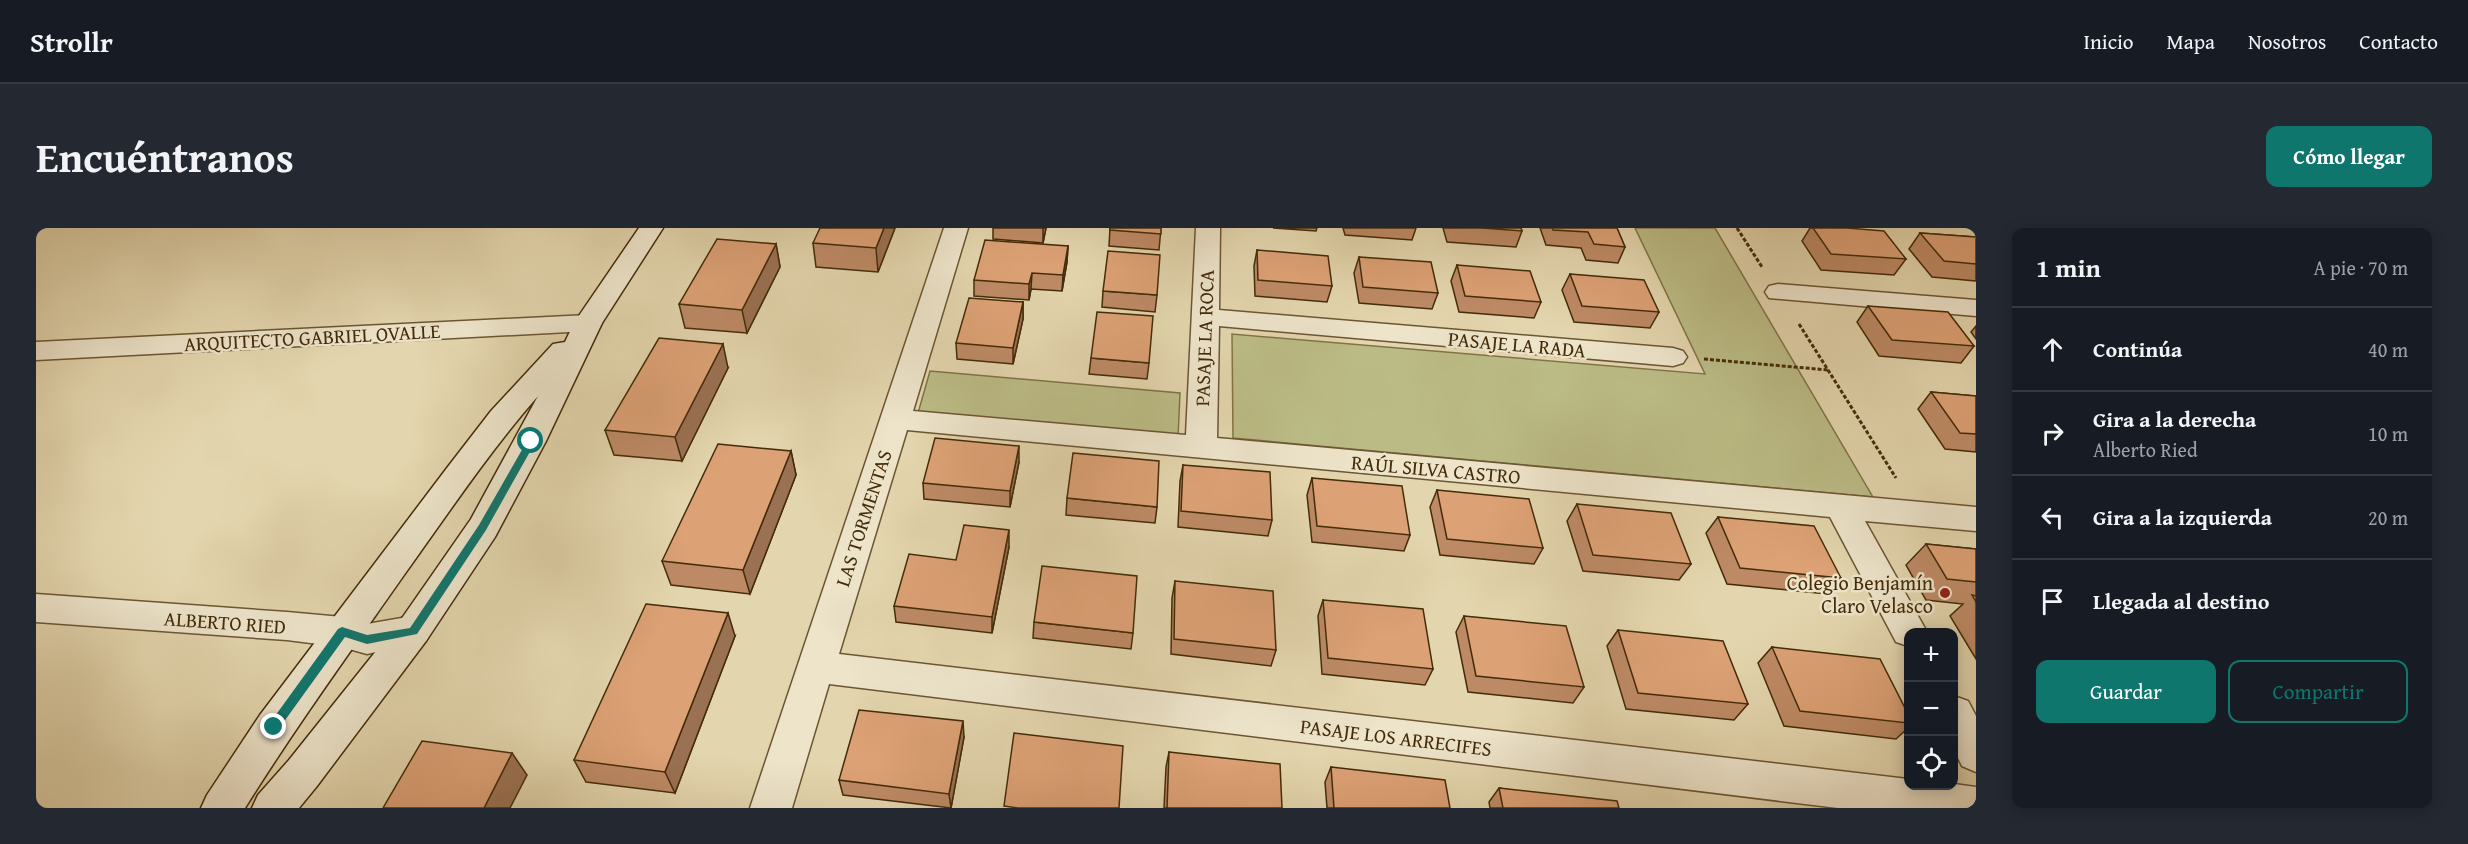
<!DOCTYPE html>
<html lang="es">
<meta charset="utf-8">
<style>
body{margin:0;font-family:"Gentium Book Plus",serif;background:#242831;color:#f1f3f6}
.controls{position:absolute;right:18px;bottom:18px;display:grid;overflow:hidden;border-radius:12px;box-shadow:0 3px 15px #0003}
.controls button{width:54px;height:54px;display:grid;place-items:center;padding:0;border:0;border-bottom:2px solid #363941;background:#171b24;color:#f1f3f6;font:30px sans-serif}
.stop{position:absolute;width:18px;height:18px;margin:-14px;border:4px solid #0f766e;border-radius:50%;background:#fff}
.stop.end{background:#0f766e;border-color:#fff;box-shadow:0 2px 6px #0008}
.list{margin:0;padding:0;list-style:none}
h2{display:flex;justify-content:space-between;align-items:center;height:78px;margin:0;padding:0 24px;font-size:26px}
h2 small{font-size:20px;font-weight:400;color:#9ea1a6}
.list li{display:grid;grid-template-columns:39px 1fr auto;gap:18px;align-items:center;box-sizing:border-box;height:84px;padding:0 24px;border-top:2px solid #363941}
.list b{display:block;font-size:22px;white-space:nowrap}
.list p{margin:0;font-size:20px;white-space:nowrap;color:#9ea1a6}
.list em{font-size:20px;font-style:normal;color:#9ea1a6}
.actions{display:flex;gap:12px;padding:18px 24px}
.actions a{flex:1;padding:14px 0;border:2px solid #0f766e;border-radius:12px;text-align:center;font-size:21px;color:#0f766e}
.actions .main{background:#0f766e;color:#fff}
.icon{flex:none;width:33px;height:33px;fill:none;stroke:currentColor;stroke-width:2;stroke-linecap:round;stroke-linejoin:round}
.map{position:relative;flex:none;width:1940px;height:580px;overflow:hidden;border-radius:12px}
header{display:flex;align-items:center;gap:36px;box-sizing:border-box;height:84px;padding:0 30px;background:#171b24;border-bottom:2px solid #363941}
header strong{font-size:28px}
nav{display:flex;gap:33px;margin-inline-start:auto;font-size:21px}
.intro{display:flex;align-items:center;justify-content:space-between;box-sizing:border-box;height:144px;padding:0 36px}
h1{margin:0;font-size:42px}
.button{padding:15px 27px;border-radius:12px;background:#0f766e;color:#fff;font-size:21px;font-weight:700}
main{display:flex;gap:36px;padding:0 36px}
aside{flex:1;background:#171b24;border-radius:12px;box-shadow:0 3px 15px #0003}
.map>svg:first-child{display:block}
.green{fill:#bbbb85;stroke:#807447;stroke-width:1.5}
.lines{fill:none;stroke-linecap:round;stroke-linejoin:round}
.street-casing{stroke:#6c5632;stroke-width:3}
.secondary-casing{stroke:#442c09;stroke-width:3}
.path{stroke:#442c09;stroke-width:3;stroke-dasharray:4 2;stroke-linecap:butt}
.street{fill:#ede4ca;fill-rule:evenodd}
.secondary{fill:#ede4ca;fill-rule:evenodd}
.wall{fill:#bd8a65;stroke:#442c09;stroke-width:1.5}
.shaded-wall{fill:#9a7152;stroke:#442c09;stroke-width:1.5}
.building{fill:#dca175;stroke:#442c09;stroke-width:1.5}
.route{fill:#0f766e}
.poi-dot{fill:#8f2418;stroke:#ede4ca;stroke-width:2}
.labels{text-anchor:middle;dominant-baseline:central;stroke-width:5;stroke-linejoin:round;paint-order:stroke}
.street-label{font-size:20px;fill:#442c09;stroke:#ede4ca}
.poi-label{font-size:20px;fill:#442c09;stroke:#ede4ca;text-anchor:end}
</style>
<header>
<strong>Strollr</strong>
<nav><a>Inicio</a><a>Mapa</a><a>Nosotros</a><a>Contacto</a></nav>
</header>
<div class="intro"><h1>Encuéntranos</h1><a class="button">Cómo llegar</a></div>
<main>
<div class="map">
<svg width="1940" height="580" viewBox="0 0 1940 580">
<rect width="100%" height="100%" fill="#e3d5ad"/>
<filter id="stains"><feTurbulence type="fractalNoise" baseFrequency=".00333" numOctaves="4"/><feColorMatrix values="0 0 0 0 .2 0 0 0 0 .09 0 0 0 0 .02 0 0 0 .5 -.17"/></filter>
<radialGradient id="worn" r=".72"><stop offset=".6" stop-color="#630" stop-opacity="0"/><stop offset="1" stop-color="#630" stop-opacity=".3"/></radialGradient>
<!-- green -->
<g class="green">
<polygon points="1599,0 1679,0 1837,269 1197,210 1196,106 1669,146"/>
<polygon points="894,143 1144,165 1142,210 882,185"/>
</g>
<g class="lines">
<!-- street casing -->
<g class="street-casing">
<g id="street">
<polygon points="908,0 932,0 877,183 1150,207 1160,0 1184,0 1183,82 1637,120 1647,123 1651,129 1647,135 1637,138 1183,98 1181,210 1940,279 1940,303 1829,293 1891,404 1872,404 1872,418 1860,414 1794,289 871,202 803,426 1872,551 1872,558 1918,556 1940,559 1940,580 1802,580 793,456 756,580 714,580"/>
<polygon points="1742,56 1940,72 1940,88 1733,70 1729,64 1733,58"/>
<polygon points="552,87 562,89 566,95 562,101 552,103 0,132 0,114"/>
<polygon points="0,366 251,384 306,389 331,396 377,388 390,393 395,403 390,413 331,426 306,419 251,412 0,394"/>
<polygon points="1918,468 1932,473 1940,488 1940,544 1926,538 1918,522"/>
</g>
</g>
<!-- secondary casing -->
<g class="secondary-casing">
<path id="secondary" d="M 603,0 L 627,0 L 566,95 L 510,213 L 459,309 L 390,413 L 281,558 L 263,580 L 216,580 L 222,567 L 253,532 L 364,393 L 435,291 L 502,168 C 453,224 411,287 368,347 C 314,424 259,500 209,580 L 165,580 L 171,567 L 224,487 L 411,240 L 455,183 L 517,116 L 529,114 L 538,95 Z"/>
</g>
<!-- path -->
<g class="path">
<polyline points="1701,0 1726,39"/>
<polyline points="1763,96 1860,250"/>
<polyline points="1668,131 1792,142"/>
</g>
<!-- street -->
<use href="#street" class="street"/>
<!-- secondary -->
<use href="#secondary" class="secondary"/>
</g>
<!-- wall -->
<g class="wall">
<polygon points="859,0 842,44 780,39 777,15"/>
<polygon points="957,0 1010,0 1007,15 957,11"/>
<polygon points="1074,0 1125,0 1123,22 1073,18"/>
<polygon points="1237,0 1281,0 1280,3"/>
<polygon points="1307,0 1380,0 1376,12 1309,7"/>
<polygon points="1407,0 1485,0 1486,3 1480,19 1411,14"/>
<polygon points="1504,0 1581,0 1589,19 1582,35 1550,32 1545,20 1510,17"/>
<polygon points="1774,0 1811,0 1870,31 1858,47 1785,42 1766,13"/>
<polygon points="1884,5 1940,9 1940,53 1896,49 1873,21"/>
<polygon points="740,16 744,39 711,105 649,100 643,76"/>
<polygon points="1032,18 1031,34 1026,63 995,61 993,72 938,68 938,52"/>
<polygon points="1221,22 1296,58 1291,74 1219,68 1218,38"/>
<polygon points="1323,29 1402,65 1396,81 1323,75 1318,45"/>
<polygon points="1421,37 1505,74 1498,90 1423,84 1415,53"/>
<polygon points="1534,46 1623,84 1614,100 1538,94 1526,62"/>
<polygon points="1067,63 1121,67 1119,84 1066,79"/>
<polygon points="987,74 987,91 977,136 921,131 920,115"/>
<polygon points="1832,78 1938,118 1925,135 1843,128 1821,94"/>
<polygon points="1940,98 1940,111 1935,104"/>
<polygon points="1055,130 1113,135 1111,151 1053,146"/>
<polygon points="692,140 646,233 578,227 569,202"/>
<polygon points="1895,164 1940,168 1940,224 1909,221 1882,181"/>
<polygon points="755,223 760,247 714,366 635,357 626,333"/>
<polygon points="983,234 974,279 888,271 887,255"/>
<polygon points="1147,237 1236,292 1232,308 1142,299 1144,253"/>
<polygon points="1276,250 1374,307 1368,323 1276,314 1271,267"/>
<polygon points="1401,262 1507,320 1498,336 1404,327 1394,279"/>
<polygon points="1031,270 1121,279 1119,295 1030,287"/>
<polygon points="1541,276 1655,336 1643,352 1547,343 1531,293"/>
<polygon points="1682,289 1805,350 1791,366 1691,356 1670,305"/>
<polygon points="1890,316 1940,321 1940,431 1914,388 1927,376 1890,372 1870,337"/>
<polygon points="973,319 956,405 860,394 858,378 920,332"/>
<polygon points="1139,353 1240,422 1235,438 1135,426 1136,370"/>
<polygon points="1287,372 1397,441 1389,457 1286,446 1282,388"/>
<polygon points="1428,388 1548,459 1537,475 1432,464 1420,404"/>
<polygon points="998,394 1097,405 1095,421 997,410"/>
<polygon points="1582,402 1712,476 1698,492 1590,481 1571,418"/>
<polygon points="699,408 639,565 550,554 538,532"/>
<polygon points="1736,419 1872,486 1872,500 1860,511 1748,498 1722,435"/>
<polygon points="928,509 915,580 807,567 803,552"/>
<polygon points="1133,524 1246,580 1128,580 1130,539"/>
<polygon points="1295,539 1414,580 1291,580 1289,554"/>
<polygon points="1463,560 1583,580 1454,580 1453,574"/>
</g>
<!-- shaded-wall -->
<g class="shaded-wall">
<polygon points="848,0 859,0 842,44 840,20"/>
<polygon points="1007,0 1010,0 1007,15"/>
<polygon points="740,16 744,39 711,105 706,82"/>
<polygon points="1032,18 1031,34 1026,63 1027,47"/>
<polygon points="996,45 995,61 993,72 993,56"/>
<polygon points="987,74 987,91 977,136 977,120"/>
<polygon points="687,116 692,140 646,233 639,209"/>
<polygon points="983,218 983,234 974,279 974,263"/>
<polygon points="755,223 760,247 714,366 707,342"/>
<polygon points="973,302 973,319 956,405 956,389"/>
<polygon points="692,385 699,408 639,565 629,544"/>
<polygon points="927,493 928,509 915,580 913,566"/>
<polygon points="476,525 491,547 474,580 448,580"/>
</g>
<!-- building -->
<g class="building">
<polygon points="784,0 848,0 840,20 777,15"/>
<polygon points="1074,0 1125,0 1125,6 1074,2"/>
<polygon points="1446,0 1485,0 1486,3"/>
<polygon points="1517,0 1581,0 1589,19 1558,16 1552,4 1517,2"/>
<polygon points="1777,0 1811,0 1848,3 1870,31 1795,26"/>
<polygon points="1884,5 1940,9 1940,36 1908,33"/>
<polygon points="681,11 740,16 706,82 643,76"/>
<polygon points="949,12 1032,18 1027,47 996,45 993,56 938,52"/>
<polygon points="1221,22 1292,28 1296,58 1222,52"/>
<polygon points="1072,23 1124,27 1121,67 1067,63"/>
<polygon points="1323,29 1395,34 1402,65 1327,59"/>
<polygon points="1421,37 1494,43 1505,74 1429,68"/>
<polygon points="1534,46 1608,52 1623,84 1546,78"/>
<polygon points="933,70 987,74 977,120 920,115"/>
<polygon points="1832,78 1912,84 1938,118 1856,112"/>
<polygon points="1061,84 1117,88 1113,135 1055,130"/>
<polygon points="623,110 687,116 639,209 569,202"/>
<polygon points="1895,164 1940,168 1940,206 1924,205"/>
<polygon points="899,210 983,218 974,263 887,255"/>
<polygon points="682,216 755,223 707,342 626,333"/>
<polygon points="1037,225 1123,233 1121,279 1031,270"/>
<polygon points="1147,237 1234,244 1236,292 1145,283"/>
<polygon points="1276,250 1366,258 1374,307 1281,298"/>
<polygon points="1401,262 1493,271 1507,320 1411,311"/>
<polygon points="1541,276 1635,285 1655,336 1557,327"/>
<polygon points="1682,289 1778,298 1805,350 1704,340"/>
<polygon points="928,297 973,302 956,389 858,378 873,326 920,332"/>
<polygon points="1890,316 1940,321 1940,354 1911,351"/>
<polygon points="1006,338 1101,348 1097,405 998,394"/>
<polygon points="1139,353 1237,363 1240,422 1138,411"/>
<polygon points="1936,367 1940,368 1940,374"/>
<polygon points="1287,372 1387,381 1397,441 1292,430"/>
<polygon points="610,376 692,385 629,544 538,532"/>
<polygon points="1428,388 1530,398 1548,459 1440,448"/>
<polygon points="1582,402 1687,413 1712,476 1602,465"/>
<polygon points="1736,419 1844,431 1872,486 1872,495 1764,483"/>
<polygon points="823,482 927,493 913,566 803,552"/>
<polygon points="978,505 1087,518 1083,580 982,580 968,578"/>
<polygon points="386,513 476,525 448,580 347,580"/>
<polygon points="1133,524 1244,536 1246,580 1131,580"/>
<polygon points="1295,539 1409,552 1414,580 1298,580"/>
<polygon points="1463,560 1581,573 1583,580 1467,580"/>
</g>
<!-- route -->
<polygon class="route" points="495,210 500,213 450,302 381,406 331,416 309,409 242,502 234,502 234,495 302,401 306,399 331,407 374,400 443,297 491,213"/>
<!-- markers -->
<circle class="poi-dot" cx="1909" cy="365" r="6"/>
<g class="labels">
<!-- street labels -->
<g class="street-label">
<text transform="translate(276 109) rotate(-3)">ARQUITECTO GABRIEL OVALLE</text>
<text transform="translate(1168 110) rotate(-88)">PASAJE LA ROCA</text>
<text transform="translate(1481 116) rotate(5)">PASAJE LA RADA</text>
<text transform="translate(1400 241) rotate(5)">RAÚL SILVA CASTRO</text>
<text transform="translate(827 290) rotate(-72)">LAS TORMENTAS</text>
<text transform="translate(189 394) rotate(4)">ALBERTO RIED</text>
<text transform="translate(1360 509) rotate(7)">PASAJE LOS ARRECIFES</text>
</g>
<!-- poi labels -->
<g class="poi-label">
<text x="1897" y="354">Colegio Benjamín<tspan x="1897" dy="23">Claro Velasco</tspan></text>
</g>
</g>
<rect width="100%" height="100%" filter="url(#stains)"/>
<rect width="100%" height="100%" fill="url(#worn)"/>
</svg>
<div class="controls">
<button>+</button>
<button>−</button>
<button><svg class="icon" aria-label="locate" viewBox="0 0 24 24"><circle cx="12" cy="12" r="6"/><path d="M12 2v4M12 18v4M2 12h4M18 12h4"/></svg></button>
</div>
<div class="stop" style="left:495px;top:213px"></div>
<div class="stop end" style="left:238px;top:499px"></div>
</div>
<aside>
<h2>1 min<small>A pie · 70 m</small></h2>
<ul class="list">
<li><svg class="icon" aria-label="ahead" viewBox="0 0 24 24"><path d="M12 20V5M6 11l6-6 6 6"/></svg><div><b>Continúa</b></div><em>40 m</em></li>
<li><svg class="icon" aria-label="right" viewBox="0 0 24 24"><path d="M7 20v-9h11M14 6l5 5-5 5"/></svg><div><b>Gira a la derecha</b><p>Alberto Ried</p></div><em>10 m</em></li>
<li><svg class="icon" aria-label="left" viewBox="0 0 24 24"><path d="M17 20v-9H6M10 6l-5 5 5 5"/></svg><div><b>Gira a la izquierda</b></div><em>20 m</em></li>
<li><svg class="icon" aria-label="arrive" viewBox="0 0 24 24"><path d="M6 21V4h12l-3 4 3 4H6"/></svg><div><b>Llegada al destino</b></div></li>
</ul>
<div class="actions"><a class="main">Guardar</a><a>Compartir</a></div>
</aside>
</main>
